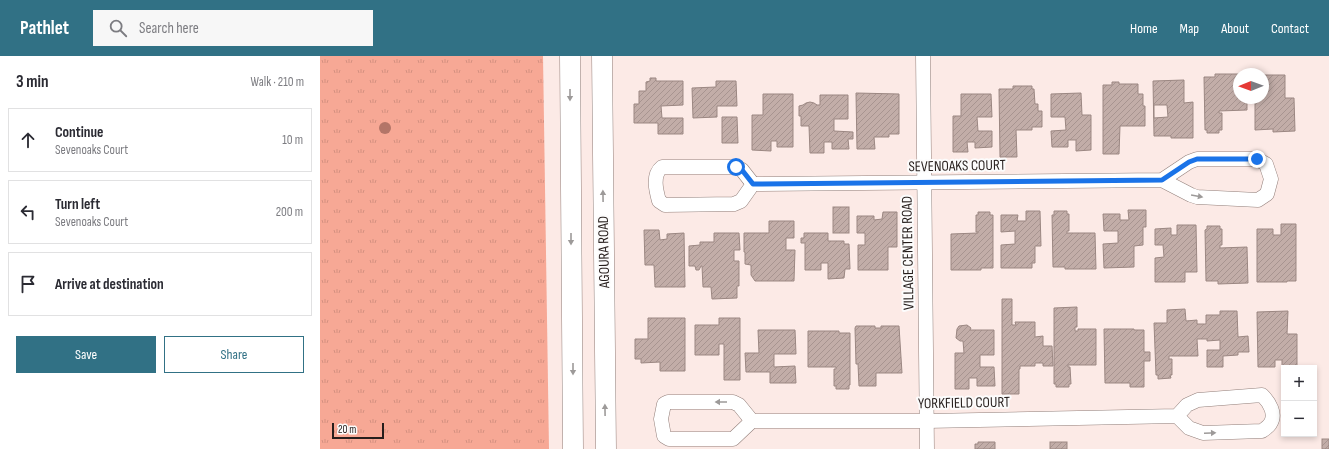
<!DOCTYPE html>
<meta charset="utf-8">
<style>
body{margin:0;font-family:"Sofia Sans Condensed",sans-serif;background:#f7f7f7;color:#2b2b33}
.controls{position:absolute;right:12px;bottom:12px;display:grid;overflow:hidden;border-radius:0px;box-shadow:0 2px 6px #0003}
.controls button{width:36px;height:36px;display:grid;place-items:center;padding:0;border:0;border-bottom:1px solid #e1e1e2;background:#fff;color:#2b2b33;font:20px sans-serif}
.compass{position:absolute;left:913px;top:12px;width:36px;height:36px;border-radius:50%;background:#fff;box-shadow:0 2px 6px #0003;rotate:269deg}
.scale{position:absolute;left:12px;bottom:10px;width:52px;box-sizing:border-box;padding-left:4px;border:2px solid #261e1c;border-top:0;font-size:11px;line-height:14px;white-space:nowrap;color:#261e1c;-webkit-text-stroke:3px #fcfcfc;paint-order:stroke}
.stop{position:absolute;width:12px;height:12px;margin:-9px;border:3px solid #1a73e8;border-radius:50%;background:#fff}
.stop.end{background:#1a73e8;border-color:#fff;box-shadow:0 1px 4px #0008}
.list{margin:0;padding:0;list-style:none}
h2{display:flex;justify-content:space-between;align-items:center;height:52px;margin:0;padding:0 16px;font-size:17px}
h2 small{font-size:13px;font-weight:400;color:#7c7c81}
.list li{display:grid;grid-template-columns:26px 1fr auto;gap:12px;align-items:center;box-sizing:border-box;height:64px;margin:0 8px 8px;padding:0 8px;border:1px solid #e1e1e2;border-radius:0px}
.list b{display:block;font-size:15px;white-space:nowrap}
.list p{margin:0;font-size:13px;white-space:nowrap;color:#7c7c81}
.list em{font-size:13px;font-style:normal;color:#7c7c81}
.actions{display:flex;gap:8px;padding:12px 16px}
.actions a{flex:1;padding:9px 0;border:1px solid #317185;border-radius:0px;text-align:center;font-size:14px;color:#317185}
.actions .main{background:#317185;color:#fff}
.icon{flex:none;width:22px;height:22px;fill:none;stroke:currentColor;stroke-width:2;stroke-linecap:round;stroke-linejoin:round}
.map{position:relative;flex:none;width:1009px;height:393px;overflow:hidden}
header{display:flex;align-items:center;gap:24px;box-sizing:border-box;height:56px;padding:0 20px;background:#317185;color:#fff}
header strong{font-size:19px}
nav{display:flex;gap:22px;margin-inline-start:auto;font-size:14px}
.search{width:280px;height:36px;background:#f7f7f7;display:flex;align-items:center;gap:10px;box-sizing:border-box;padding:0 14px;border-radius:0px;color:#7c7c81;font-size:15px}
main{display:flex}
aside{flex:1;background:#fff}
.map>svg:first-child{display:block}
.grass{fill:url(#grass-tufts)}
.building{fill:url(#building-hatch);stroke:#9b8782;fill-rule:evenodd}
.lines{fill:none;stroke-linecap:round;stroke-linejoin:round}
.minor-casing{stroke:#927f7a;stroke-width:15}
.secondary-casing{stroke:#927f7a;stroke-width:21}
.minor{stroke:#fff;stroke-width:14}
.secondary{stroke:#fff;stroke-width:20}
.tree{fill:#b37568}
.oneway{fill:#9d9a99}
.route{stroke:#1a73e8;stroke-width:5}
.labels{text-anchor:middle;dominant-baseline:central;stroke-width:4;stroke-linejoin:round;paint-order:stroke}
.street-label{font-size:15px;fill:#261e1c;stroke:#fcfcfc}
</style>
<header>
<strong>Pathlet</strong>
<div class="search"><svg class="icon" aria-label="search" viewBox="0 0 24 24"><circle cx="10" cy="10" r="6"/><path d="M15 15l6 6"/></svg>Search here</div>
<nav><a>Home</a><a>Map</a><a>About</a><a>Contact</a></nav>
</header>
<main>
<aside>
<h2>3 min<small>Walk · 210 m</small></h2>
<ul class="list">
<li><svg class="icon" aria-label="ahead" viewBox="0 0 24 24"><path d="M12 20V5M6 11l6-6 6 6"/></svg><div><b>Continue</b><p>Sevenoaks Court</p></div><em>10 m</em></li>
<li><svg class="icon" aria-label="left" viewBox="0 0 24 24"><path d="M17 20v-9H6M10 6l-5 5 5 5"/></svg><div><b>Turn left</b><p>Sevenoaks Court</p></div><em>200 m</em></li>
<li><svg class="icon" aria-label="arrive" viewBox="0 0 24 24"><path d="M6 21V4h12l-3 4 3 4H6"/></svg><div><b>Arrive at destination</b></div></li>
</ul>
<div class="actions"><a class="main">Save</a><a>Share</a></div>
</aside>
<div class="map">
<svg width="1009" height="393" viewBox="0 0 1009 393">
<defs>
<pattern id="grass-tufts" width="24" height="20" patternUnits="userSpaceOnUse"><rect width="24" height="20" fill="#f7a895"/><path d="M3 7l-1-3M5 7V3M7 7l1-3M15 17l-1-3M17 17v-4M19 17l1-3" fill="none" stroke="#d49080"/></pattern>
<pattern id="building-hatch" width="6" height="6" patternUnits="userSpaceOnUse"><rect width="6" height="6" fill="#c2ada8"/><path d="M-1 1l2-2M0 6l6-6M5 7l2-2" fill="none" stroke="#a79490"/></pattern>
</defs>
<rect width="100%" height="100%" fill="#fceae6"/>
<!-- grass -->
<polygon class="grass" points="0,0 223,0 229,393 0,393"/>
<!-- building -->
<g class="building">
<polygon points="895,18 919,18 919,42 927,42 927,54 899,55 899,57 902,57 902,74 899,74 899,77 887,77 887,74 885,74 884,21 895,21"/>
<polygon points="943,19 965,19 965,42 974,42 975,75 953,76 953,73 935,74 935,42 943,42"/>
<polygon points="330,22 336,22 336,25 363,25 363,49 341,50 342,62 363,62 363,78 338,78 338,67 314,67 314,48 319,48 319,35 326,35 326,26 330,25"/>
<path d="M 864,24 L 864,47 L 873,46 L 873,82 L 851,82 L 851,80 L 834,80 L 833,25 ZM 834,49 L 847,49 L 848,61 L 834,62 Z"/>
<polygon points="396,25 416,25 417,50 397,50 397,61 373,62 372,32 396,31"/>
<polygon points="792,26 799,26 799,28 818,28 818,38 823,38 823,50 825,50 825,70 800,70 799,98 783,98 783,29 792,29"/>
<polygon points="693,30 712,30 712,33 714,33 715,48 718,48 718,55 722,55 722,71 712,71 712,74 696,74 697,101 680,101 679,33 693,33"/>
<polygon points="536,37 579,38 579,78 569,78 569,81 554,81 555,93 537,93"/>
<polygon points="761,37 762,59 771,59 771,94 756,95 756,84 748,84 748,91 732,91 731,75 746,74 745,61 731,61 731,38"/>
<polygon points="443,38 473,38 473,91 457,91 457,85 451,85 451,95 432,94 432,59 443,59"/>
<polygon points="641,38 671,38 672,61 657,61 658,75 672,75 672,91 655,92 655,86 647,86 648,96 633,96 633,60 641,60"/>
<polygon points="500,39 528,39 528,63 514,63 514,75 533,76 533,83 528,83 529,93 512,93 512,86 504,86 504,97 490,97 489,70 481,70 481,60 479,60 479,50 483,49 486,47 490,46 494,47 497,49 500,49"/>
<polygon points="402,61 417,61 418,87 402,87"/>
<rect x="513" y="151" width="16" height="26"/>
<polygon points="808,154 826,154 826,171 823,171 823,189 814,190 814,211 784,212 783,188 798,187 798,175 784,175 783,158 800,158 800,164 809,164"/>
<polygon points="706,155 720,155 721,190 715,190 715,207 712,207 712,212 681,212 681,189 695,188 695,175 681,176 681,159 698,159 697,165 706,165"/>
<polygon points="734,155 747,155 747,158 749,158 749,175 747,175 747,177 775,177 776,213 745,213 745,211 733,211 732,159 734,159"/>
<polygon points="563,156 577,156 577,191 568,191 568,214 538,214 538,189 545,189 545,177 537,177 537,160 554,160 554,164 562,163"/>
<polygon points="658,156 670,156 670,159 673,159 673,212 661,212 661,214 631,214 631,178 658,177 658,176 656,176 656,159 658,159"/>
<polygon points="449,165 474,165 474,182 466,182 466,194 475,194 474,225 435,225 431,219 431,209 425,208 425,196 424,196 424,177 449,177"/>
<polygon points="961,168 976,168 976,225 967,225 967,226 937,226 937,173 953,173 953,179 961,179"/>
<polygon points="857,169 876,169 877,216 865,216 865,226 835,226 835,202 844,201 843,189 835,189 835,173 851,172 851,179 857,179"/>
<polygon points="887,170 900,170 900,173 902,173 902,189 900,189 900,192 927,191 928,227 898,228 898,225 886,225 885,174 887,173"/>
<polygon points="324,174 339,174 340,184 347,183 347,178 364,177 365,231 335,231 334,209 325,209"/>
<polygon points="394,177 419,177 420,194 414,194 414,205 419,205 419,230 417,230 417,242 392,243 391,231 383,231 382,210 381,210 379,214 376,214 375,210 369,210 369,190 380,189 380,186 394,186"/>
<polygon points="484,177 508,177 508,185 524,185 524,188 529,188 530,213 525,213 524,222 508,223 508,207 501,207 501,214 485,214 485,187 481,187 481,182 484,182"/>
<polygon points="682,243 692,243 692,269 696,269 695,266 715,266 715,281 723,280 723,290 732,290 733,310 723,310 723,307 715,307 715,310 700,310 700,313 699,313 699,338 682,338"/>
<polygon points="757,251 757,271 755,271 755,275 758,275 758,273 776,273 776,309 748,309 748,311 750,311 751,328 749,328 749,331 736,331 736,328 734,328 734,252"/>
<polygon points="865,253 866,265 877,264 877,268 886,268 886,259 900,259 900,255 917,255 918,281 928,280 929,296 918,296 918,299 903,300 903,311 887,311 887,294 900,294 900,284 887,285 887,283 877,283 878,300 849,300 849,303 852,303 852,319 850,319 851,322 838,323 838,319 836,319 834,267 847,267 847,254"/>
<polygon points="968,255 967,278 977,278 977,312 964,312 964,314 962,314 962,304 955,304 955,311 938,311 937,256"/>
<polygon points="328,262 365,262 365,315 340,315 340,306 321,307 321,303 315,303 315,283 328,283"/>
<polygon points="399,262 420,262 420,324 404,324 404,288 399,288 399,299 375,299 375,269 399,269"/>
<polygon points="647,269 651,272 650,274 674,274 674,299 660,299 660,311 674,311 675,330 657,330 657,322 649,322 649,333 635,333 635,297 644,297 643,285 640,285 636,282 637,273 639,270"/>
<polygon points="536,270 555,270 555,272 561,272 561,270 579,270 582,317 556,317 556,330 539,330 538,308 536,308 535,272"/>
<polygon points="784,273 814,273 814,274 824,274 824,296 830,296 830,305 824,305 824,331 810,331 810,327 785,327"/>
<polygon points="438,274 475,274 476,298 454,298 454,311 475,310 476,327 450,327 450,316 426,316 425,297 439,297"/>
<polygon points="488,275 519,275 519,277 530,277 530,329 529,329 529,333 516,333 516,330 514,330 514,313 516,313 516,311 488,311"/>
<rect x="1002" y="383" width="7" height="10"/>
<polygon points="658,386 675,386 675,393 655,393 655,388 658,388"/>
<rect x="730" y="386" width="17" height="7"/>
</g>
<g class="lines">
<!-- minor casing -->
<g class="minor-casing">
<g id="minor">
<polyline points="603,0 607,393"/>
<path d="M 342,111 L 417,111 L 422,114 L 433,128 L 421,145 L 414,148 L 345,149 L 339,145 C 336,134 332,119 342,111 Z"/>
<polyline points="433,128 842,124 871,139 877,141 938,144 947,138 951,123 946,108 937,103 877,103 869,106 842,124"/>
<path d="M 432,365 L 419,349 L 413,346 L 348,346 L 344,348 L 341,363 L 344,380 L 349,383 L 413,383 L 432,365 L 607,365 L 857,360 L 869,372 L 883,377 L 942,375 C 945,373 948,371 950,368 C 957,358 949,346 942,339 L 878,344 L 867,349 L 857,360"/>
</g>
</g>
<!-- secondary casing -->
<g class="secondary-casing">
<g id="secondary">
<polyline points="250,0 253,393"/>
<polyline points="282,0 286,393"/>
</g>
</g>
<!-- minor -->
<use href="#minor" class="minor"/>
<!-- secondary -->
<use href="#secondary" class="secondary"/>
</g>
<!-- trees -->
<circle class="tree" cx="65" cy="72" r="6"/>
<!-- one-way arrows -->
<defs><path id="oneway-solid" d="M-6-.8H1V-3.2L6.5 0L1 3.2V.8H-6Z"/></defs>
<g class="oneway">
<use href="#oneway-solid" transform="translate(250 39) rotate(90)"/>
<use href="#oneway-solid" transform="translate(283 140) rotate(-91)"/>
<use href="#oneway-solid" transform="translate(877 140) rotate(10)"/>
<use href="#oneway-solid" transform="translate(251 183) rotate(90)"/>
<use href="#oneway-solid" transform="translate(253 313) rotate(90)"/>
<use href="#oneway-solid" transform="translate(401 346) rotate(-180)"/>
<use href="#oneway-solid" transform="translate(285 354) rotate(-91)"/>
<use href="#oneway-solid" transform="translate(890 377) rotate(-2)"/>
</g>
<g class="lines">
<!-- route -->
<polyline class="route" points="416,111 422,114 433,128 842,124 869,106 877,103 937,103"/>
</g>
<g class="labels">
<!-- street labels -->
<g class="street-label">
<text transform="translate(637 110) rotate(-1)">SEVENOAKS COURT</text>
<text transform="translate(284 196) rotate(-91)">AGOURA ROAD</text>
<text transform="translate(588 197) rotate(-91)">VILLAGE CENTER ROAD</text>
<text transform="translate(644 347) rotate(-1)">YORKFIELD COURT</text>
</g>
</g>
</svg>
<div class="controls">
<button>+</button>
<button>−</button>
</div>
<svg class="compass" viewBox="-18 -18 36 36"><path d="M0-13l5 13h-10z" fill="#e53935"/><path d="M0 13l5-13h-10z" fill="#7c7c81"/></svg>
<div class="scale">20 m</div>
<div class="stop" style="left:416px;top:111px"></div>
<div class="stop end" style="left:937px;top:103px"></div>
</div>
</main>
